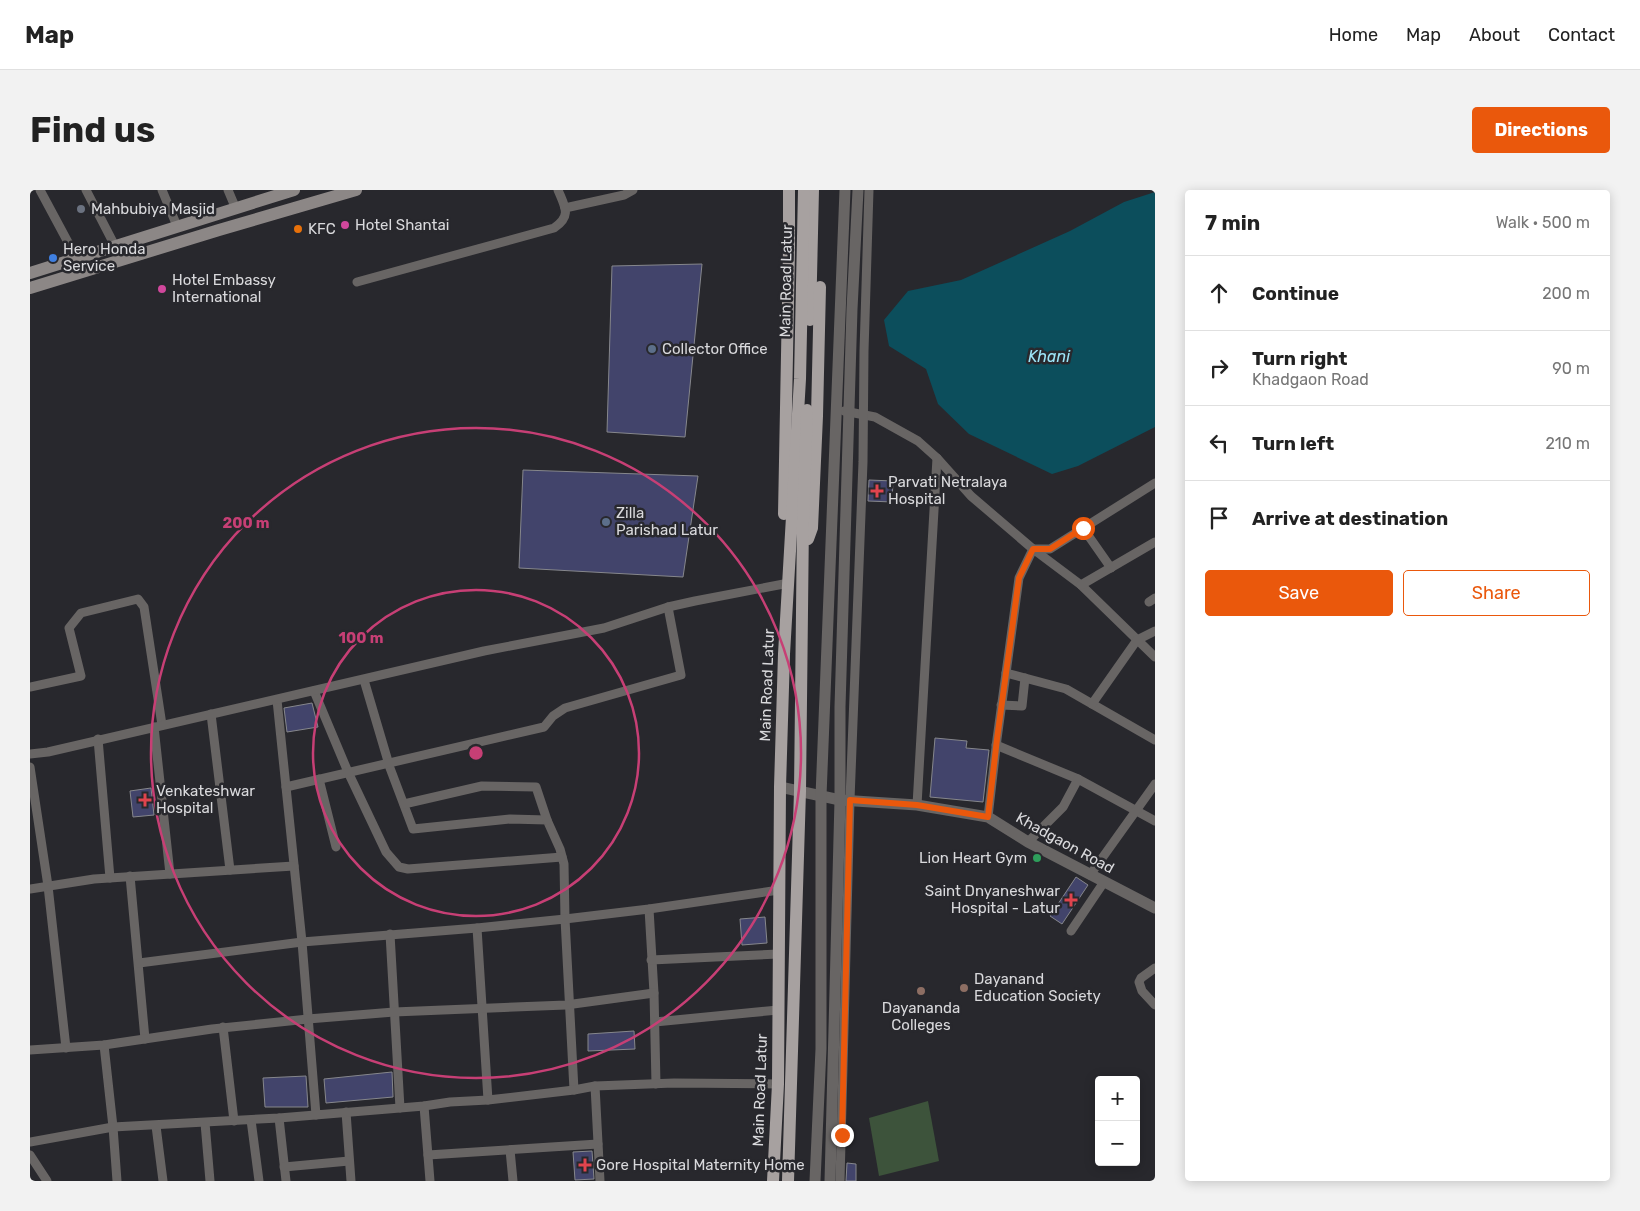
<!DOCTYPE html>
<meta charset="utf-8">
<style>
body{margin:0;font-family:Rubik,sans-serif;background:#f2f2f2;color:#222}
.controls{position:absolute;right:15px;bottom:15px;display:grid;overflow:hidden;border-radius:5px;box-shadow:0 2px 12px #0003}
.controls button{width:45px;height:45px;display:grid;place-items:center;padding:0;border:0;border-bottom:1px solid #e0e0e0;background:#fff;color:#222;font:25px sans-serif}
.stop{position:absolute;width:15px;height:15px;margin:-11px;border:4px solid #ea580c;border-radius:50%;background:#fff}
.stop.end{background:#ea580c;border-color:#fff;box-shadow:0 1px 5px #0008}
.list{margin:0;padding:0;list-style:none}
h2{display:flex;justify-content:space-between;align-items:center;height:65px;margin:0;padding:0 20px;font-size:21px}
h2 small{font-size:16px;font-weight:400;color:#767676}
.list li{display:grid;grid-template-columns:32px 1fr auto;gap:15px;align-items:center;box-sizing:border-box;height:75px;padding:0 20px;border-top:1px solid #e0e0e0}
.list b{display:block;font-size:19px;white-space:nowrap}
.list p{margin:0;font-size:16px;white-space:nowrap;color:#767676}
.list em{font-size:16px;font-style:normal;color:#767676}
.actions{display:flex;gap:10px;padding:15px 20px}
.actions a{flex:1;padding:11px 0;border:1px solid #ea580c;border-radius:5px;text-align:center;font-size:18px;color:#ea580c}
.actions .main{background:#ea580c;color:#fff}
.icon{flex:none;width:28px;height:28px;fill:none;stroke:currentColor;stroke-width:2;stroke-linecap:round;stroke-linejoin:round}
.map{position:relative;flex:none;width:1125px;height:991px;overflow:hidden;border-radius:5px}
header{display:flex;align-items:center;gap:30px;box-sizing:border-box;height:70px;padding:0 25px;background:#fff;border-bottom:1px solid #e0e0e0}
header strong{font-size:24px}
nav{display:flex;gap:28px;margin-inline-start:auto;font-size:18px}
.intro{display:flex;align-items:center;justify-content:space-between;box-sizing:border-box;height:120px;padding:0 30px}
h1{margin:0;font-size:35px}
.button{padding:12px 22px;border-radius:5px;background:#ea580c;color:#fff;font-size:18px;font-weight:700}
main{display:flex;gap:30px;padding:0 30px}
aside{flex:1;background:#fff;border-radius:5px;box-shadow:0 2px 12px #0003}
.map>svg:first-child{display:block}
.green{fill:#3d533b}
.water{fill:#0c4e5c}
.building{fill:#42446b;stroke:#86878c}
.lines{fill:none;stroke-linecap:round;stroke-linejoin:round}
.minor{stroke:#686564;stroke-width:9}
.tertiary{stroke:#686564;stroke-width:11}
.secondary{stroke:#8c8786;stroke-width:12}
.primary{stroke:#a7a1a0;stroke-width:12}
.route{stroke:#ea580c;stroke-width:6}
.ring{fill:none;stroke:#c73f75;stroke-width:2.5}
.worship-dot{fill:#6b7280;stroke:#28282d;stroke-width:2}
.hotel-dot{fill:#d1479c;stroke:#28282d;stroke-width:2}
.food-dot{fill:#e8710a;stroke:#28282d;stroke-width:2}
.shop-dot{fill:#3f7fe0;stroke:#28282d;stroke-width:2}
.service-dot{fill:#5c6f8a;stroke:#28282d;stroke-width:2}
.health-dot{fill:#e0444e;stroke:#28282d;stroke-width:2}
.leisure-dot{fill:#2e9e5b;stroke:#28282d;stroke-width:2}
.education-dot{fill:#8d6e63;stroke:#28282d;stroke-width:2}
.labels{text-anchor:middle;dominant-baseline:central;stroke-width:5;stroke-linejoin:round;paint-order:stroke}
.poi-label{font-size:15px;fill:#d9d9dc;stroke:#28282d;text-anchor:start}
.street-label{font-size:15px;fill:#d9d9dc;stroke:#28282d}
.water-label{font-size:16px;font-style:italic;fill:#9de5f8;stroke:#28282d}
.centre{fill:#c73f75;stroke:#28282d;stroke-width:2.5}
.ring-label{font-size:15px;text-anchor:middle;font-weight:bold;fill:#c73f75;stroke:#28282d;stroke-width:5;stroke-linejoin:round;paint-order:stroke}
</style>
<header>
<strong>Map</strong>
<nav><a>Home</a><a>Map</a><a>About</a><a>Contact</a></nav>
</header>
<div class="intro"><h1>Find us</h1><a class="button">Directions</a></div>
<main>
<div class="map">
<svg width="1125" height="991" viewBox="0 0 1125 991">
<rect width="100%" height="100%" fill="#28282d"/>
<!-- green -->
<polygon class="green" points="898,911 909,971 849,986 839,928"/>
<!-- water -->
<polygon class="water" points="1125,2 1125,237 1048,276 1022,284 939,244 908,214 896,179 859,156 854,130 878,101 931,90 1040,41 1094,12"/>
<!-- building -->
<g class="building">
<polygon points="672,74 655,247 577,242 582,76"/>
<polygon points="493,280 668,286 653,387 489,378"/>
<polygon points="839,290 863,291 862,312 838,311"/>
<polygon points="282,513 288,537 257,542 254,518"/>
<polygon points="905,548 937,551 936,558 959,560 953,612 900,607"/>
<polygon points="121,598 124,625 103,627 100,601"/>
<polygon points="1046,687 1058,695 1032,734 1020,726"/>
<polygon points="735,727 737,753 712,755 710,729"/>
<polygon points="604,841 605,859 558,861 558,844"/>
<polygon points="362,882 363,907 296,913 294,889"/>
<polygon points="276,886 278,917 235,917 233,888"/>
<polygon points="562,961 564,989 545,990 543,962"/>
<polygon points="817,973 826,974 826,991 816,991"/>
</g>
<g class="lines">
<!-- minor -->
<g class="minor">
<polyline points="10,0 47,69"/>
<polyline points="56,0 85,56"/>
<polyline points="132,0 147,36"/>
<polyline points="198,0 206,19"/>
<polyline points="535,18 594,5 603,0"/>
<path d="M 327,92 L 524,38 C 542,26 535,17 528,0"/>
<polyline points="814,221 845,227 888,251 907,268 941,306 1003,359 1051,395 1125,467"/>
<polyline points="1053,338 1081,378"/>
<polyline points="1051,395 1125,352"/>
<polyline points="1119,412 1125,408"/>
<polyline points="976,483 1036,499 1125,550"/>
<polyline points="334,490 360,578 383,639 480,629 517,630 530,659 534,674 535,729 544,900"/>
<polyline points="0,497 51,486 39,438 51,423 108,409 114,417 132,535"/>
<polyline points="284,501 318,582 356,662 369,677 378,679 532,667"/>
<polyline points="247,510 272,752 286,925"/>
<polyline points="1062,514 1107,450 1125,441"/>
<polyline points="971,515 992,516 995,488"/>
<polyline points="181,524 200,680"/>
<polyline points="124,537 140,684"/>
<polyline points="68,549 80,688"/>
<polyline points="966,555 1048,589 1125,631"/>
<polyline points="0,564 18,562 454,461 574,438 638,417 665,411 759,393"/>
<polyline points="0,577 18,696 36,858"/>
<polyline points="289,589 306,657"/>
<polyline points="256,597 514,537 523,526 535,518 651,485 638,417"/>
<polyline points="374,614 452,596 506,597 517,630"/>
<polyline points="887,615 907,268"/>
<polyline points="958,627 967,549 989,388 1003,359 1020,359 1125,293"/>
<polyline points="998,652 1033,617 1048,589"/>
<polyline points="1060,685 1125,594"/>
<polyline points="100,686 115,849"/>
<polyline points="0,699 64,689 264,676"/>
<polyline points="619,719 624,803 626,894"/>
<polyline points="447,738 458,910"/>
<polyline points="1041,741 1074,692"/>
<polyline points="360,744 370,918"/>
<polyline points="621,770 748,764"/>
<polyline points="109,773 272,752 447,738 535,729 619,719 749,700"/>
<polyline points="1125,778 1111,788 1109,792 1112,801 1125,815"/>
<polyline points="625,832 748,820"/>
<polyline points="193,837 204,931"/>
<polyline points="74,855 83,937 87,991"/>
<polyline points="0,860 74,855 182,839 278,829 364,822 536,815 624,803"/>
<polyline points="565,896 570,991"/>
<polyline points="394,916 400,991"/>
<polyline points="316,922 321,991"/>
<polyline points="249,928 256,991"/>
<polyline points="221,930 229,991"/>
<polyline points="175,933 180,991"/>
<polyline points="126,936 133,991"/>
<polyline points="0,952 83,937 249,928 394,916 420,912 458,910 544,900 565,896 644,893 748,894"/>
<polyline points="480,960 483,991"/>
<polyline points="0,965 17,991"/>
<polyline points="398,965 568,954"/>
<polyline points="254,977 319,971"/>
<polyline points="810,991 820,610 833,272 834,161 839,0"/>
</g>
<!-- tertiary -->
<g class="tertiary">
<polyline points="750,597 810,610 887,615 958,627 998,652 1125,718"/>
<polyline points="785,991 791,859 791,606 815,0"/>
<polyline points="800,991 810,610 810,517 822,119 828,0"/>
</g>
<!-- secondary -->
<g class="secondary">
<polyline points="0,83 264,0"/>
<polyline points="0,98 189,40 326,0"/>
</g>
<!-- primary -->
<g class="primary">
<polyline points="780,130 783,0"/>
<polyline points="754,324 759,59 759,0"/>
<polyline points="778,349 782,338 787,226 790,97"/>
<polyline points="743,991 748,894 750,597 754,464 770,189 774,0"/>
<polyline points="758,991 770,601 773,331 777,220"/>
</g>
</g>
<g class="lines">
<!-- route -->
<polyline class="route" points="812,945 820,610 887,615 958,627 967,549 989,388 1003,359 1020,359 1053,338"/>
</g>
<!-- distance rings -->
<g class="ring">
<circle cx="446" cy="563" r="163"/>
<circle cx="446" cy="563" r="325"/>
</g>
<!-- markers -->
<circle class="worship-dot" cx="51" cy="19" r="5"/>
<g class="hotel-dot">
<circle cx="315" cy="35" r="5"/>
<circle cx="132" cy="99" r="5"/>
</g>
<circle class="food-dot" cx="268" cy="39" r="5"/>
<circle class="shop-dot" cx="23" cy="68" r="5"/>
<g class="service-dot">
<circle cx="622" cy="159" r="5"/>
<circle cx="576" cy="332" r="5"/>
</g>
<g class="health-dot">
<path d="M844.5 293.5h5v5h5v5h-5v5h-5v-5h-5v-5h5z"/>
<path d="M112.5 602.5h5v5h5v5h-5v5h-5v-5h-5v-5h5z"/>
<path d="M1038.5 702.5h5v5h5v5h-5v5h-5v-5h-5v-5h5z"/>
<path d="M552.5 967.5h5v5h5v5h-5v5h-5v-5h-5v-5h5z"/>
</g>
<circle class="leisure-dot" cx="1007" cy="668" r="5"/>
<g class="education-dot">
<circle cx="934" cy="798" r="5"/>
<circle cx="891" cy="801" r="5"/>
</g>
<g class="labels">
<!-- poi labels -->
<g class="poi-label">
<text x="61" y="19">Mahbubiya Masjid</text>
<text x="325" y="35">Hotel Shantai</text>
<text x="278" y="39">KFC</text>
<text x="33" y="59">Hero Honda<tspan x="33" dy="17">Service</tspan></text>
<text x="142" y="90">Hotel Embassy<tspan x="142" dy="17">International</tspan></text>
<text x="632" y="159">Collector Office</text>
<text x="858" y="292">Parvati Netralaya<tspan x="858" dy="17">Hospital</tspan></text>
<text x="586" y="323">Zilla<tspan x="586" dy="17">Parishad Latur</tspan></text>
<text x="126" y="601">Venkateshwar<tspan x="126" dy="17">Hospital</tspan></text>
<text x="997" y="668" text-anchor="end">Lion Heart Gym</text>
<text x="1030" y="701" text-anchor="end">Saint Dnyaneshwar<tspan x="1030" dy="17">Hospital - Latur</tspan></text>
<text x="944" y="789">Dayanand<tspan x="944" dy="17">Education Society</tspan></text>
<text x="891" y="818" text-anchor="middle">Dayananda<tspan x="891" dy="17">Colleges</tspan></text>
<text x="566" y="975">Gore Hospital Maternity Home</text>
</g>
<!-- street labels -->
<g class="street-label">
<text transform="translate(756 91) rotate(-89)">Main Road Latur</text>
<text transform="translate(737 495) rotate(-88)">Main Road Latur</text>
<text transform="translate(1035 653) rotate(29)">Khadgaon Road</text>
<text transform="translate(730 900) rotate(-88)">Main Road Latur</text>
</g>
<!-- water labels -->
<g class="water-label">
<text x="1019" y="166">Khani</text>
</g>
</g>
<circle cx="446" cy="563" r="8" class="centre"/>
<g class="ring-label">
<text x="216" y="338">200 m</text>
<text x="331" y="453">100 m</text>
</g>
</svg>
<div class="controls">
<button>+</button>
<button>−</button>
</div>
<div class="stop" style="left:1053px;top:338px"></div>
<div class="stop end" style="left:812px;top:945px"></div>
</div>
<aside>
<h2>7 min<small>Walk · 500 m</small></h2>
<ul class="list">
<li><svg class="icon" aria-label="ahead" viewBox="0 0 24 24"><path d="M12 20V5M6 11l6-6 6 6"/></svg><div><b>Continue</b></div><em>200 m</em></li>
<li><svg class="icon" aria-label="right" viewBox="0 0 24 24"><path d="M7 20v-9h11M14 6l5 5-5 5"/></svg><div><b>Turn right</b><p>Khadgaon Road</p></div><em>90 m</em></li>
<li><svg class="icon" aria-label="left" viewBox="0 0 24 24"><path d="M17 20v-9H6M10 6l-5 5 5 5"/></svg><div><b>Turn left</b></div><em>210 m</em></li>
<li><svg class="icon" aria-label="arrive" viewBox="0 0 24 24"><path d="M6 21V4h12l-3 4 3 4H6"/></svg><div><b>Arrive at destination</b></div></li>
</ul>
<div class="actions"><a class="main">Save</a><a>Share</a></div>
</aside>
</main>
